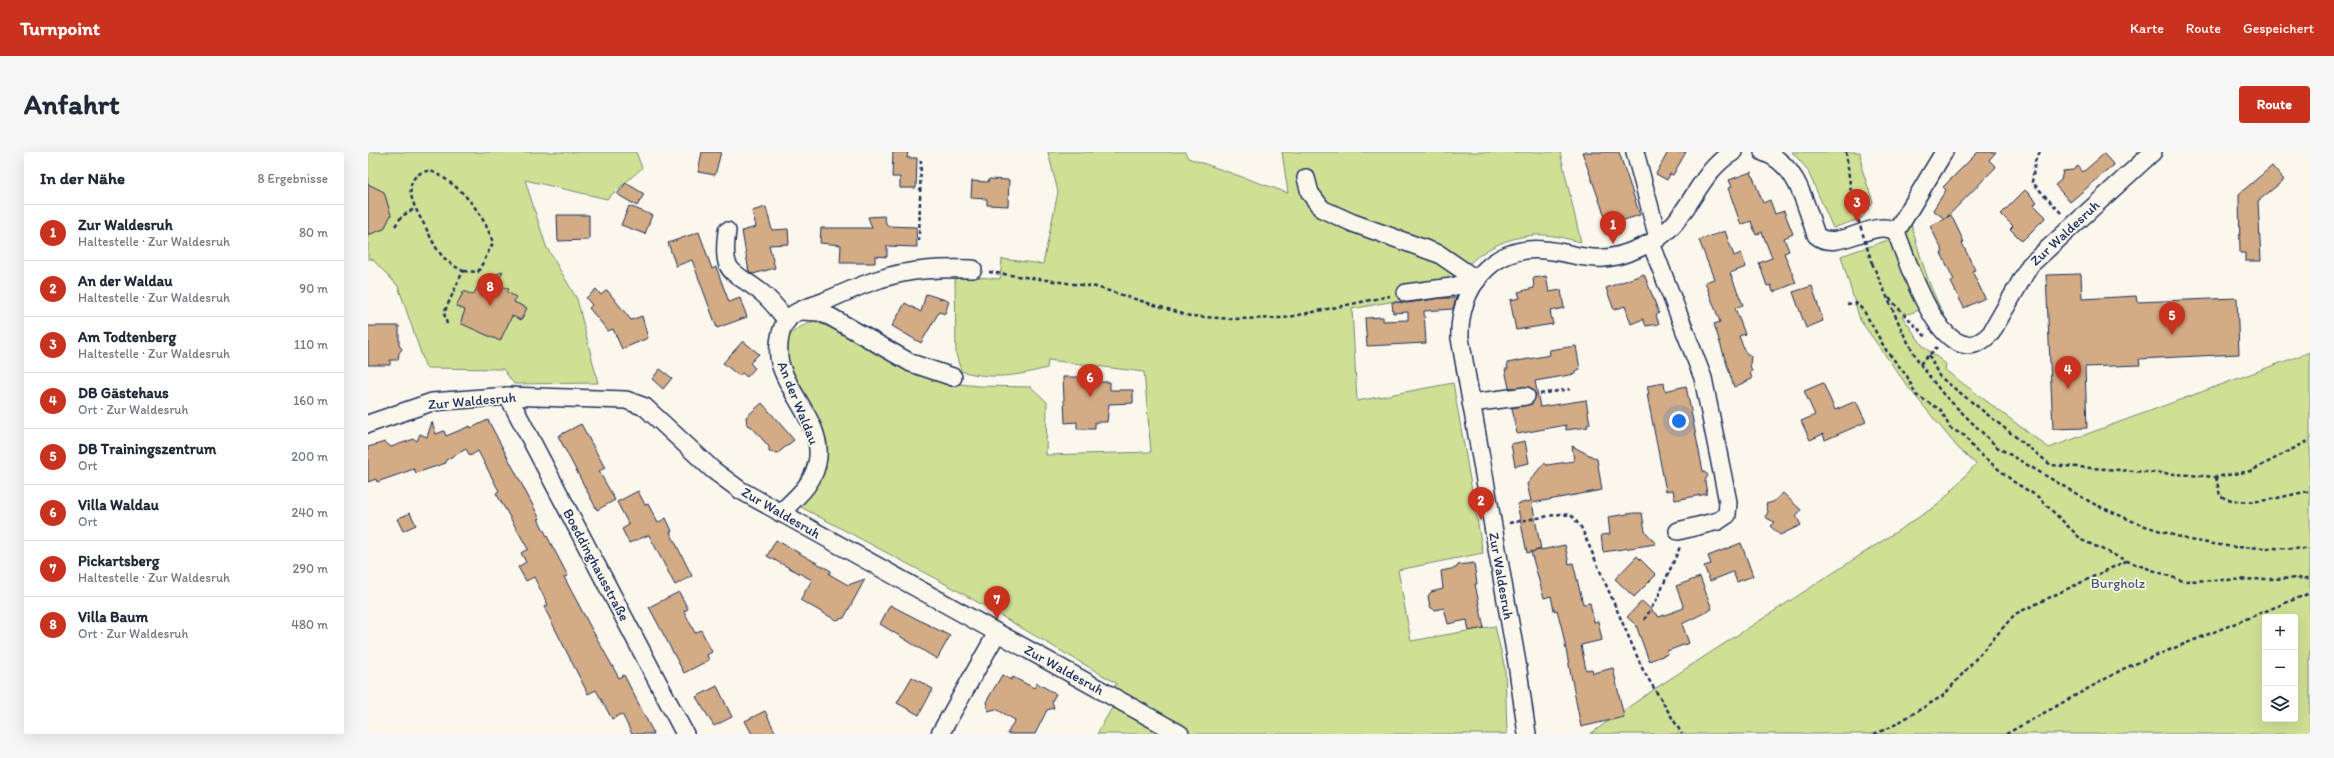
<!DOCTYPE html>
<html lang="de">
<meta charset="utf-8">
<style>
body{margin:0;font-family:Itim,sans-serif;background:#f6f6f7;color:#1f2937}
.controls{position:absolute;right:12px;bottom:12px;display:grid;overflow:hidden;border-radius:4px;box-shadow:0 4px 16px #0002}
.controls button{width:36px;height:36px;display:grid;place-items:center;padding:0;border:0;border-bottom:1px solid #e0e1e3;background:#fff;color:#1f2937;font:20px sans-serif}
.you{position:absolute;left:1311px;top:269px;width:14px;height:14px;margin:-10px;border:3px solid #fff;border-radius:50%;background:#1a73e8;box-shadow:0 0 0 6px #1a73e833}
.badge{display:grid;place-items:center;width:26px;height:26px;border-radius:50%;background:#c8321e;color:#fff;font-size:13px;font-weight:700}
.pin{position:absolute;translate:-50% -33px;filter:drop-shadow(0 1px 2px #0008)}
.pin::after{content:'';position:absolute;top:21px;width:14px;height:12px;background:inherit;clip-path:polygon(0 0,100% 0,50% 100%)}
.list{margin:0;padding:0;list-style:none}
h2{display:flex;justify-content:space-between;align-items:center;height:52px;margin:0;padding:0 16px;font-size:17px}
h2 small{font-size:13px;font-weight:400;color:#747a83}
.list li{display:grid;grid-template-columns:26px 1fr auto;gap:12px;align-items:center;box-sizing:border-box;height:56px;padding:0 16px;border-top:1px solid #e0e1e3}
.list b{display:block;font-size:15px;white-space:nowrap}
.list p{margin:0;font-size:13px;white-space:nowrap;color:#747a83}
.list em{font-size:13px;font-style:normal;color:#747a83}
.icon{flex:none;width:22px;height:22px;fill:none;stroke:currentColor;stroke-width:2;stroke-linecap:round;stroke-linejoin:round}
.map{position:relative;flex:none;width:1942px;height:582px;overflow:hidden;border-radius:4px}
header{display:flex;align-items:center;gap:24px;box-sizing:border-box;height:56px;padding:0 20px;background:#c8321e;color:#fff}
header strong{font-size:19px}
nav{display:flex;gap:22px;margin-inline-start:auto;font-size:14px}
.intro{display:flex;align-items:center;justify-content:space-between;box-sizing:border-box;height:96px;padding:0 24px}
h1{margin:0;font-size:28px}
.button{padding:10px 18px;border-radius:4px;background:#c8321e;color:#fff;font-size:14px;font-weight:700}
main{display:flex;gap:24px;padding:0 24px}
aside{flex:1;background:#fff;border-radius:4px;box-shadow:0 4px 16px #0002}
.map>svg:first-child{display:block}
.green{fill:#cfe094;stroke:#758879;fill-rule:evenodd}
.building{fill:#d3ab84;stroke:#1b2f5e}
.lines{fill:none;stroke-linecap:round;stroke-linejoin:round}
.minor-casing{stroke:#1b2f5e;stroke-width:20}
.path{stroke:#1b2f5e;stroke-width:2.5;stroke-dasharray:4 3;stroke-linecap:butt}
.minor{stroke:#fbf7ec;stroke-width:17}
.path-bridge{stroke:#1b2f5e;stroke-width:2.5;stroke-dasharray:4 3;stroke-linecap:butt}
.labels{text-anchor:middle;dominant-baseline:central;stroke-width:3.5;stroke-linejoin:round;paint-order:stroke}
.street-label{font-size:14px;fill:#1b2f5e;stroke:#fbf7ec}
.park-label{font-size:14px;fill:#485b6c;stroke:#fbf7ec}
</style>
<header>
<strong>Turnpoint</strong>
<nav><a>Karte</a><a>Route</a><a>Gespeichert</a></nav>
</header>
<div class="intro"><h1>Anfahrt</h1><a class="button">Route</a></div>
<main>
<aside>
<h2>In der Nähe<small>8 Ergebnisse</small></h2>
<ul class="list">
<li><span class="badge">1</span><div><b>Zur Waldesruh</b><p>Haltestelle · Zur Waldesruh</p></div><em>80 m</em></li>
<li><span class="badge">2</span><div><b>An der Waldau</b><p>Haltestelle · Zur Waldesruh</p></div><em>90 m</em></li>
<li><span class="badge">3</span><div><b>Am Todtenberg</b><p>Haltestelle · Zur Waldesruh</p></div><em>110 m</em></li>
<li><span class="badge">4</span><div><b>DB Gästehaus</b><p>Ort · Zur Waldesruh</p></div><em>160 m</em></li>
<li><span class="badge">5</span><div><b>DB Trainingszentrum</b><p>Ort</p></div><em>200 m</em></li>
<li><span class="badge">6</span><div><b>Villa Waldau</b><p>Ort</p></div><em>240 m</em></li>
<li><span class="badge">7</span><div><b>Pickartsberg</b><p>Haltestelle · Zur Waldesruh</p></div><em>290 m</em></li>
<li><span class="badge">8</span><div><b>Villa Baum</b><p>Ort · Zur Waldesruh</p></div><em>480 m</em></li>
</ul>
</aside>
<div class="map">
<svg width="1942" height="582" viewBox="0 0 1942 582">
<rect width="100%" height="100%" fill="#fbf7ec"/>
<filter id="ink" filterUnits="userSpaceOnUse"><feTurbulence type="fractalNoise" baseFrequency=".025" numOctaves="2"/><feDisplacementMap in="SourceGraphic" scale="8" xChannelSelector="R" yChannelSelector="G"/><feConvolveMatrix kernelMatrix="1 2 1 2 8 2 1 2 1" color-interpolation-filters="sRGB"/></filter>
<g filter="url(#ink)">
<!-- green -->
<g class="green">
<polygon points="0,0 268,0 274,16 239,47 157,28 178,94 209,147 230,231 146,232 135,217 58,216 30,134 4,107 0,107"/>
<path d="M 680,0 L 817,0 L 820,6 L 920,41 L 914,0 L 1192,0 L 1213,90 C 1199,87 1183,82 1168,83 C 1139,85 1111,98 1093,121 C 1088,128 1085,138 1081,146 L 1021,150 L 984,157 L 989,249 L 1085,231 L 1115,401 L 1030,418 L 1043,489 L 1127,474 L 1137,517 L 1139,582 L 729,582 L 745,554 L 748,531 L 587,437 L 429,353 L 455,304 L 415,202 C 418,180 427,177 446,169 L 486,185 L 540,216 L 591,232 L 611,234 L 663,235 L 679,250 L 678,303 L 783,300 L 776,220 L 680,208 L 679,216 C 649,224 624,228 593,219 L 588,202 L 587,123 L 632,127 L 634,107 L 675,112 L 690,40 Z"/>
<polygon points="1424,0 1492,0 1494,17 1505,50 1494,66 1465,76 1439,17"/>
<path d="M 1542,68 C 1552,104 1563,145 1584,176 L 1563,154 L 1534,164 L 1555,194 L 1578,212 L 1577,218 L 1681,296 L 1942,200 L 1942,582 L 1222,582 L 1288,536 L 1571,352 L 1608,312 L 1590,296 L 1540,235 L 1492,168 L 1473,104 L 1520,88 ZM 1897,465 L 1927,465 L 1927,567 L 1897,567 Z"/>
</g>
<!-- building -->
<g class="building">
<polygon points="334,0 353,0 347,23 330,20"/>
<polygon points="525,0 540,0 539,6 549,6 548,36 532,36 532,25 524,25"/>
<polygon points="1214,0 1251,0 1272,63 1240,73"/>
<polygon points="1300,0 1318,0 1305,23 1302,22 1299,28 1288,22"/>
<polygon points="1610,0 1628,0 1621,8 1628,15 1578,66 1583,63 1596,90 1594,91 1607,118 1604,119 1617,146 1596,156 1583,130 1586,128 1573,101 1575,100 1562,74 1577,67 1565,58 1578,38 1575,35"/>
<polygon points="1736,2 1746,13 1702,50 1687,33 1693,28 1695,19 1705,18 1710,14 1715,20"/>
<polygon points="1904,14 1916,28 1890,49 1893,109 1877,109 1877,101 1872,101 1871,42"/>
<polygon points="1383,20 1395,51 1402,48 1407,62 1416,59 1425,82 1416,86 1421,99 1416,101 1428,131 1405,140 1403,133 1399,134 1391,111 1404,106 1394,80 1388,83 1383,69 1373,73 1360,36 1364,35 1361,28"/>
<polygon points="621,27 641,28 640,54 619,53 619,47 603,46 604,29 620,30"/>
<polygon points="258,31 276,42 269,54 249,42"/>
<polygon points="0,32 16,40 23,63 16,77 0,83"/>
<polygon points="1657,38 1669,50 1666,53 1678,65 1654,89 1642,77 1645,74 1633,62"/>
<polygon points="261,54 284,63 277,82 253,73"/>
<polygon points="398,55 404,78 420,77 421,92 401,93 407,116 385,122 381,120 374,79 388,75 384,59"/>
<polygon points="189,63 221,63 221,88 190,89"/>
<polygon points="516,64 519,74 548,75 549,95 519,94 519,105 507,104 507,111 472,111 473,93 452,91 453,76 504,76 500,65"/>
<polygon points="1357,79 1366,104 1373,101 1378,115 1362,121 1375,153 1367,156 1377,182 1371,184 1377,200 1383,204 1382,213 1384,219 1382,220 1384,227 1366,235 1346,172 1352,170 1337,130 1346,127 1331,88"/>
<polygon points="331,80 344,117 348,115 361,150 372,146 379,165 349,176 324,108 308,114 300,91"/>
<polygon points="135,119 129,132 141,137 139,140 148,145 146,150 159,156 153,168 144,164 132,189 94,172 93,169 97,158 88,154 96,139 105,143 112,131"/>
<polygon points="1276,122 1291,161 1288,163 1291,172 1278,174 1275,167 1263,172 1257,154 1246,158 1238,136"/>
<polygon points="1713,122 1714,147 1768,144 1769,150 1869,146 1871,202 1771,207 1772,213 1717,215 1719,276 1685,277 1678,123"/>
<polygon points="1178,124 1181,140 1193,138 1196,156 1182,159 1185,172 1148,178 1142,148 1152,146 1150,140 1166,136 1165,126"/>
<polygon points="1444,134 1455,169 1438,176 1425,140"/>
<polygon points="228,137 233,143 239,138 263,168 274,164 280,186 254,197 245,177 240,179 221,156 224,153 218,146"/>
<polygon points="558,142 581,149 577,162 571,160 553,191 524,174 537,151 553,160"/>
<polygon points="1074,146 1088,146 1085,157 1056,159 1058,191 999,194 997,166 1015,165 1015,169 1040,168 1040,160 1025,161 1024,150 1039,151"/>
<polygon points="0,174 31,174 31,193 34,197 31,201 30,208 22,208 22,213 0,213"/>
<polygon points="375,189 391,202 382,211 387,216 379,225 374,221 371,224 355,211"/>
<polygon points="1208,194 1212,217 1207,219 1207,222 1167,229 1172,255 1218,248 1222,272 1219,272 1220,275 1198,278 1198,273 1149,282 1144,256 1164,252 1168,242 1161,235 1141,236 1137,217 1140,217 1139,211 1182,203 1181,198"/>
<polygon points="292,217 304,226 295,237 284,227"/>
<polygon points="695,225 725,225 725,230 742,230 742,238 765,238 765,251 741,252 739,270 727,270 727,277 709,277 709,270 697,271"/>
<polygon points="1296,231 1297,239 1318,234 1335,319 1340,323 1337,329 1339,342 1307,348 1305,338 1298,339 1279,242 1281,242 1279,234"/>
<polygon points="1455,231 1467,258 1488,249 1498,270 1457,288 1455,282 1442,288 1433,269 1447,263 1436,239"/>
<polygon points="394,251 426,288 410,301 401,300 401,295 384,275 379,273 378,265"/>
<polygon points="120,268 172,367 170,367 200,424 196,425 222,474 251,526 256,523 286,582 264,582 254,562 244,567 228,538 220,542 176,455 180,453 166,425 158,429 150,415 158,410 153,401 160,397 128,341 131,339 110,299 102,304 98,297 78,308 78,311 48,321 46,317 9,330 8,327 0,330 0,295 17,290 23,295 46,287 49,289 52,282 59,285 64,270 68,282 76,279 78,284 102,274 103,276"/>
<polygon points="213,272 237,316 231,319 247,348 229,358 190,284"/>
<polygon points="1157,289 1161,311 1147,314 1143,292"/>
<polygon points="1204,294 1229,307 1234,338 1164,351 1173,397 1159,401 1149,352 1163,349 1159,332 1176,311 1179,313 1206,309"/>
<polygon points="270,339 277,353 280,352 290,371 298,366 304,379 302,380 324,424 307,433 281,383 261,391 254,377 261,373 249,350"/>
<polygon points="1415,341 1433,358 1428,364 1433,373 1412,383 1402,374 1406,370 1397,365 1400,360 1398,352 1405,350"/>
<polygon points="42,361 48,373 35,379 29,367"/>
<polygon points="1266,361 1274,361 1277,379 1288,392 1235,400 1233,383 1242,382 1240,365"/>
<polygon points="408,388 463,419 461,422 480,433 497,427 476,466 468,468 432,448 444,428 399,404"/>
<polygon points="1373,391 1385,424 1369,430 1365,420 1342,429 1336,414 1343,412 1340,404"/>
<polygon points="1197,393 1201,412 1205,411 1215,452 1222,451 1226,470 1230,469 1234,488 1213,493 1218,518 1224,517 1225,521 1245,516 1256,565 1213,575 1194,477 1189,458 1186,459 1183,444 1176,446 1163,400"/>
<polygon points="1269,404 1288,423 1266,445 1247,427"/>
<polygon points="1106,411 1109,432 1107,432 1116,476 1101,479 1099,468 1080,472 1076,456 1067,458 1062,455 1060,444 1063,440 1075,437 1073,419 1088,416 1090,413"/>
<polygon points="1332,425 1344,457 1314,472 1321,491 1299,499 1300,502 1281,509 1268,473 1259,465 1274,449 1291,465 1316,456 1308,434"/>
<polygon points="311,440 320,457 316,459 327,481 333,478 344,500 339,503 341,508 316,521 281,455"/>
<polygon points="522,453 582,484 569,507 512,472"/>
<polygon points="634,523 643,528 645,525 666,536 669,531 688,542 684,549 686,556 679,558 667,582 639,582 647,568 628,557 620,559 618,550"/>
<polygon points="544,525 565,537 551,563 529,551"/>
<polygon points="349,534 364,565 346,574 328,545"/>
<polygon points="397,559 408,582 384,582 377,569"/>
</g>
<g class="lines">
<!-- minor casing -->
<g class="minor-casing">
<g id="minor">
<polyline points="1267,0 1290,86"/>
<path d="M 1395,0 C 1430,12 1437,52 1448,83 C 1469,102 1508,64 1528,80 C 1540,109 1576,231 1623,181 L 1662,113 L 1785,0"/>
<polyline points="938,26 942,41 954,57 985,71 1071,102 1109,128"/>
<path d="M 359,79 C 353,124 364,117 394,141 C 404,149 411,159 419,169"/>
<polyline points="1528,80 1576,0"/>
<polyline points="1283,91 1335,226 1360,350 1359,363 1350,369 1310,379"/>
<polyline points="1038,141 1084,135 1109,128"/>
<polyline points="434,159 451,160 463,165 543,211 585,225"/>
<polyline points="140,244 317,582"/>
<polyline points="1103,251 1158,244"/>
<polyline points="0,272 64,250 140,244 258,248 277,255 345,318 372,338 812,582"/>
<path d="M 412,361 C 429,345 448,330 450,305 C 453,271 420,242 412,211 C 409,198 411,180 418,169 C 425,159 444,154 455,150 C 474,142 492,133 512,127 C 542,117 573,116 605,117"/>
<polyline points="572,582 629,481"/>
<path d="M 1159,582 L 1149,511 L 1092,186 C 1090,137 1123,93 1176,98 C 1196,99 1215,108 1236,106 C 1252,105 1268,98 1282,91 C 1321,71 1328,21 1365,0"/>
</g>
</g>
<!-- path -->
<g class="path">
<polyline points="1478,0 1484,48"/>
<polyline points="1672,0 1667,9 1664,30 1694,62"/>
<polyline points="27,74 34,64 46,57"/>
<polyline points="551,89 553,5"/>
<polyline points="1504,111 1536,183 1552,212 1575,242 1629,295 1724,351 1771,372 1821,388 1865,395 1942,397"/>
<polyline points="621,120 728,135 822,164 863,167 916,166 1022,144"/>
<polyline points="1521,146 1559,186"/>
<polyline points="1479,152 1488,151 1496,159 1518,198 1539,224 1548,243 1573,258 1582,276 1597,284 1606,297 1646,330 1669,344 1714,388 1759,409 1815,429 1942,426"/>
<path d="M 79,172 L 76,161 L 95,119 C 71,106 69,98 57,74 C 50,61 32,34 51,22 C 55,19 61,18 65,20 C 94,34 116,62 125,91 L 110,120 L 95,119"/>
<polyline points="1561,203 1571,224 1683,313 1848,325 1883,319 1942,288"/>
<polyline points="1552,212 1569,195"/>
<polyline points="1172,242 1202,237"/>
<path d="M 1848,325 L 1852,344 C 1880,357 1913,344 1942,339"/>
<polyline points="1141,371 1192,362 1203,363 1213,375 1275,518 1314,582"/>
<polyline points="1276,468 1289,447 1312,395"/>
<polyline points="1506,582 1523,575 1576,543 1647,462 1758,409"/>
<polyline points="1638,582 1757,516 1942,441"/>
</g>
<!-- minor -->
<use href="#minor" class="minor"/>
<!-- path-bridge -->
<polyline class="path-bridge" points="1484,48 1504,111"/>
</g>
</g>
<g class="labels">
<!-- street labels -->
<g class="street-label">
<text transform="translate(1697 81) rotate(-43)">Zur Waldesruh</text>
<text transform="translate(104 249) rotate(-5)">Zur Waldesruh</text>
<text transform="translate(430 251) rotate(68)">An der Waldau</text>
<text transform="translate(413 361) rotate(30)">Zur Waldesruh</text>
<text transform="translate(228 413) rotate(62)">Boeddinghausstraße</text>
<text transform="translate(1133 424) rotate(80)">Zur Waldesruh</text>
<text transform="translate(696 518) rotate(29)">Zur Waldesruh</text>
</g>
<!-- park labels -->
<g class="park-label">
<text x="1750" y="431">Burgholz</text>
</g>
</g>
</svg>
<div class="controls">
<button>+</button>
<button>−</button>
<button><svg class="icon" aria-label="layers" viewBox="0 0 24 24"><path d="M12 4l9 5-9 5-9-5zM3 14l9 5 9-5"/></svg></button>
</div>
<div class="you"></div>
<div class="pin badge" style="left:1245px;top:92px">1</div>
<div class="pin badge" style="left:1113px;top:368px">2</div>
<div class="pin badge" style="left:1489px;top:70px">3</div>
<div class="pin badge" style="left:1700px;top:237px">4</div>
<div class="pin badge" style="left:1804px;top:183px">5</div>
<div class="pin badge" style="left:722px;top:245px">6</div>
<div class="pin badge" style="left:629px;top:467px">7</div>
<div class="pin badge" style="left:122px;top:154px">8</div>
</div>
</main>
